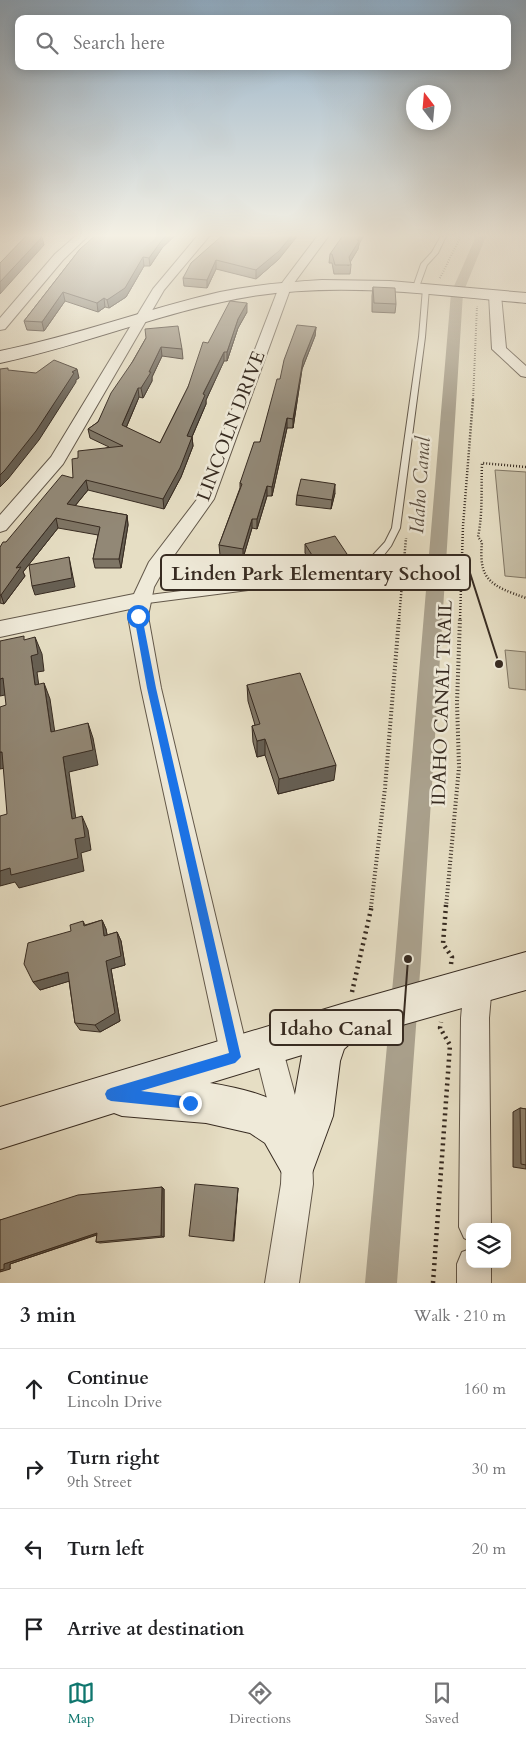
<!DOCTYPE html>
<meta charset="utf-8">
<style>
body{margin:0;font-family:Cardo,serif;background:#f2f2f2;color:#202124}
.controls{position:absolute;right:15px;bottom:15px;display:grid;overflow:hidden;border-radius:10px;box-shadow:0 2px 12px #0003}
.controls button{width:45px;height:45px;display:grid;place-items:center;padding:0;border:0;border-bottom:1px solid #e0e0e0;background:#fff;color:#202124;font:25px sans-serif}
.compass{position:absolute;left:406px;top:85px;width:45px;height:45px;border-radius:50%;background:#fff;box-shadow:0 2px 12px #0003;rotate:344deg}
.stop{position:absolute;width:15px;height:15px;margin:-11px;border:4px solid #1a73e8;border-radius:50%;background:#fff}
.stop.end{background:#1a73e8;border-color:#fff;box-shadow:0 1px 5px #0008}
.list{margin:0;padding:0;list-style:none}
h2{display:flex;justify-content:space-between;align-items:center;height:65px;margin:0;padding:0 20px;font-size:21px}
h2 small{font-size:16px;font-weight:400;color:#757577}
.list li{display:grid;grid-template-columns:32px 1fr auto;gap:15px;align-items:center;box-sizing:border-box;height:80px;padding:0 20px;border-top:1px solid #e0e0e0}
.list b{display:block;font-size:19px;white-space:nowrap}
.list p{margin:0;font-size:16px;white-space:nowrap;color:#757577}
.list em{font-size:16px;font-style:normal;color:#757577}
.icon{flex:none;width:28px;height:28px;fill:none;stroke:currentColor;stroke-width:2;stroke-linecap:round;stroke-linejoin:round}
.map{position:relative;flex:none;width:526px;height:1283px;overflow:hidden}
.search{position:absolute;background:#fff;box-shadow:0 2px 12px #0003;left:15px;right:15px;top:15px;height:55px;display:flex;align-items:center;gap:12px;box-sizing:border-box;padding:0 18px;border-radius:10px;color:#757577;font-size:19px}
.sheet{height:385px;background:#fff}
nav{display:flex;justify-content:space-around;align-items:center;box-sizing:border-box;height:70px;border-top:1px solid #e0e0e0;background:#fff;font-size:14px;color:#757577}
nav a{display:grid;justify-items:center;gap:2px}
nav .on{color:#0f766e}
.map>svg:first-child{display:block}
.green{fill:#c8c0a8;stroke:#807664}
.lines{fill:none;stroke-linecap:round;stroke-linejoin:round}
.canal{fill:#aaa18d;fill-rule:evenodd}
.lane-casing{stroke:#63584a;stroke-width:2}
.street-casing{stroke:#63584a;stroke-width:2}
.secondary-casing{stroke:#372b21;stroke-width:2}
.path-far3{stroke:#372b21;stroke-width:2;stroke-dasharray:0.5 2;stroke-linecap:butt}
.path-far2{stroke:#372b21;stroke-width:2.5;stroke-dasharray:1 2;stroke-linecap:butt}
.path-far1{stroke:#372b21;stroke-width:4;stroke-dasharray:1 2.5;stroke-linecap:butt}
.path{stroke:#372b21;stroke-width:4.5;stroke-dasharray:2 4;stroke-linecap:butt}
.lane{fill:#efead9;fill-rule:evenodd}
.street{fill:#efead9;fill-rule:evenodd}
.secondary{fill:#efead9;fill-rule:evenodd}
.wall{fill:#7e7565;stroke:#372b21}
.shaded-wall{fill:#665f53;stroke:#372b21}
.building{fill:#928876;stroke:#372b21}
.route{fill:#1a73e8}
.labels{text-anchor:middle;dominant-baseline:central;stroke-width:5;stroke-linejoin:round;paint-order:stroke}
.street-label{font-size:19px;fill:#372b21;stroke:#efead9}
.water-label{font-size:20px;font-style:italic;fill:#5a4e41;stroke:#efead9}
.leader{fill:none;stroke:#372b21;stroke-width:2}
.callout-dot{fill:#372b21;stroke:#efead9;stroke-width:2}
.callout{fill:#efead9;stroke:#372b21;stroke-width:2}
.callout-label{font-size:20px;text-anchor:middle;font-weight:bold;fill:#372b21}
</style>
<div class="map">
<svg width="526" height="1283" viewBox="0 0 526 1283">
<rect width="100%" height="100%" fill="#e6dec4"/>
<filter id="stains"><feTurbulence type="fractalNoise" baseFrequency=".004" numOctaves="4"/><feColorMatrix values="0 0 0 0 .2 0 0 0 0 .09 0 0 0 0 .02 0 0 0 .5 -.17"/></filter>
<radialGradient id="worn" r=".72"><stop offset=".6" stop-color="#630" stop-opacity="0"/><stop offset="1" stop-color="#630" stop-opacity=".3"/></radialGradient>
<!-- green -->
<g class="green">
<polygon points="495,470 526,472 526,578 505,576"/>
<polygon points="505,650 526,652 526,690 509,688"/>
</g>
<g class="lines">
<!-- canal -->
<polygon class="canal" points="477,234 487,234 463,293 421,959 397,1283 365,1283 395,959 451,293"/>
<!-- lane casing -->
<g class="lane-casing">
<g id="lane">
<polygon points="442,234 447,234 438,253 427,265 419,287 414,288 413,287 421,264 432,252"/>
<polygon points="426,286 429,288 425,337 400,528 391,546 380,560 369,566 345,575 310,582 140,604 137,603 135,600 137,597 157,594 310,575 344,569 363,562 373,555 385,542 392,528 419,337 423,288"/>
</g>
</g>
<!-- street casing -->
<g class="street-casing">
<g id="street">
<polygon points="78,234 90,234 63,260 5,329 0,330 0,318 55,254"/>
<polygon points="199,234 211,234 164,290 63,464 6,530 0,532 0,515 51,457 153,289"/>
<polygon points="319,234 330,234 291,287 214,499 163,571 154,587 148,616 161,688 249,1057 245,1067 235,1071 225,1067 221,1057 141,688 128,616 130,609 0,637 0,621 134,594 149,562 198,498 279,287"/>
<polygon points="495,291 501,295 506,348 526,366 526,377 521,376 492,349 489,295"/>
<polygon points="478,970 488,974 492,984 489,1018 491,1227 470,1227 470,1241 464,1238 459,1227 461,1018 464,984 468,974"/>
<polygon points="268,1033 278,1037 282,1047 312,1158 313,1184 299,1283 265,1283 281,1184 282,1158 254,1047 258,1037"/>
<polygon points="470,1249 470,1264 491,1264 491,1283 457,1283 457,1264 462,1252"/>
</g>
</g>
<!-- secondary casing -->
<g class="secondary-casing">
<g id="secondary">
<path d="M 322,280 L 390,281 L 526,293 L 526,303 C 436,295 344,282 253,296 C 167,310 85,345 0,363 L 0,351 C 75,336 146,309 220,292 C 254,285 287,282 322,280 Z"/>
<path d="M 526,952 L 526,990 L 356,1038 L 344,1049 L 340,1061 L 333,1116 L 312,1173 L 297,1179 L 282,1173 L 265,1143 L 250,1133 L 206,1123 L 122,1116 L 114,1113 L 0,1149 L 0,1107 L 345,1003 ZM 302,1055 L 292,1111 C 268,1094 239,1088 210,1083 Z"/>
</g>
</g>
<!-- path-far3 -->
<g class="path-far3">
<polyline points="440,278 462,234"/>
<polyline points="473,401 477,306"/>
</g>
<!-- path-far2 -->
<g class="path-far2">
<path d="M 526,467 L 482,463 C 481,489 483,512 478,537 L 482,542 C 478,581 492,586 526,598"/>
<polyline points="399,619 406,538"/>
<polyline points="460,619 463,526 473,399"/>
</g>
<!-- path-far1 -->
<g class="path-far1">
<polyline points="371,907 385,788 399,618"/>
<polyline points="446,907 459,767 457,703 460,618"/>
</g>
<!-- path -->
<g class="path">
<polyline points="446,905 443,944 452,957 451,964"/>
<polyline points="352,992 372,905"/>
<polyline points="433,1283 450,1045 440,1028 441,1022"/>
</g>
<!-- lane -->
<use href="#lane" class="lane"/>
<!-- street -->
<use href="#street" class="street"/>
<!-- secondary -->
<use href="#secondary" class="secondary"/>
</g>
<!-- wall -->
<g class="wall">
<polygon points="224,234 279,259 256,279 216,269 207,288 184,286 183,278"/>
<polygon points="359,244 358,249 350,262 351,265 350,274 334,274 332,263 329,263 330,254"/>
<polygon points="162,248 150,266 144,266 126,297 109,308 105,307 98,312 65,301 44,331 27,330 24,321 80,249"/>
<polygon points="373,287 396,304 395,313 372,312 372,296"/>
<polygon points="247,312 238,328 227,361 224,361 206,400 206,404 192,437 193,446 181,477 164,509 88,490 75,506 127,515 128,525 121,568 95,568 93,559 98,535 58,528 23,572 25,576 4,604 0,603 0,547 6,542 73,478 78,458 109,447 90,438 88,429 98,422 146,338 182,349 183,359 162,356 152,377 152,381 143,398 139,397 126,428 160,443 188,387 208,343"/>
<polygon points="316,327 315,336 302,369 293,428 287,428 272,496 267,496 257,529 252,528 243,558 220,555 219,545 240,488 240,483 260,442 280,379"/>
<polygon points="335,493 331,509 296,505 297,495"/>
<polygon points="305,544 347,554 346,563 316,572 305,553"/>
<polygon points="247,685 334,780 278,794 265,755 257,757 253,742 252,726 255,725 248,701"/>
<polygon points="102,920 106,929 107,935 117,932 121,941 125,965 111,969 120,1021 100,1032 80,1030 75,1023 69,981 40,990 83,921 85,925"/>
<polygon points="520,1108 526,1109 526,1169 513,1167 513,1112"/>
<polygon points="162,1187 164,1189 164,1237 100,1243 96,1242 97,1235 10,1264 10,1269 0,1220"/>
</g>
<!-- shaded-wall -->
<g class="shaded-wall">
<polygon points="168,234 177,234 162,248 150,266 149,258 162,240"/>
<polygon points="293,234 299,234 279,259 256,279 256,270"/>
<polygon points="361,234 365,234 359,244 358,249 348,266 349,257"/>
<polygon points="42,237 44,245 0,294 0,282"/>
<polygon points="143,257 144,266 126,297 109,308 107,300"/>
<polygon points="216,260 216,269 207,288 207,280"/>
<polygon points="63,292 65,301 44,331 42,322"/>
<polygon points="104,298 105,307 98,312 97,303"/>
<polygon points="247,303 247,312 238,328 227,361 227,352 238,319"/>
<polygon points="316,327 315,336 302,369 293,428 293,419 303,360"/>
<polygon points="161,347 162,356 152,377 152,381 143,398 141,388"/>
<polygon points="224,352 224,361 206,400 206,404 188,446 187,436 203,394"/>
<polygon points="77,369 79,378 76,380 76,382 39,440 8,479 0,487 0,475 72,372"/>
<polygon points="138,388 139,397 123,435 122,425"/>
<polygon points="287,418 287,428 272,496 272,487"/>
<polygon points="192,437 193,446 181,477 164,509 163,499"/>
<polygon points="86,480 88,490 69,513 67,504"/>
<polygon points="335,484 335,493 331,509 332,500"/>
<polygon points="267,486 267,496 257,529 257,519"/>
<polygon points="127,515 128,525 121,568 119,559"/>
<polygon points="56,518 58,528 23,572 25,576 4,604 1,595 16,568"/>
<polygon points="252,519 252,528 243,558 243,549"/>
<polygon points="347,554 346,563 316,572 317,563"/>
<polygon points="69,557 75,587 35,595 32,586"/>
<polygon points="35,637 42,654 44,671 37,672 41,701 35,685 31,656"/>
<polygon points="3,678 10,694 0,696 0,679"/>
<polygon points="44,683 50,699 57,747 51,732"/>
<polygon points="88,723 93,738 98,765 69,772 78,833 72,819 63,757"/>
<polygon points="265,739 265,755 257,757 257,741"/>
<polygon points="0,752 2,752 10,767 0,769"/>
<polygon points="336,765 334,780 278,794 279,779"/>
<polygon points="82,816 88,830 91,850 81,853 84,871 19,888 15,882 0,886 0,871 75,839"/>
<polygon points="102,920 106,929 109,945 104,936"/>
<polygon points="117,932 121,941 125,965 111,969 120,1021 100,1032 95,1025 106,961"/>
<polygon points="68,972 73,980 40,990 33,982"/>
<polygon points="162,1187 164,1189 164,1237 161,1236"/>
<polygon points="238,1188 238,1189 234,1241 233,1241"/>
<polygon points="97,1233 101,1233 10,1264 10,1269 0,1272 0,1270 4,1264"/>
</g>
<!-- building -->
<g class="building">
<polygon points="28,234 38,234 42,237 0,282 0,263"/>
<polygon points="101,234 168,234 162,240 149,258 143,257 125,288 107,300 104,298 97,303 63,292 42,322 24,321 80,249 96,235 99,235"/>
<polygon points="224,234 293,234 279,251 256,270 216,260 207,280 183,278 191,263"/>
<polygon points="344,234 361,234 357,240 359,241 349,257 351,265 335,265 332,254 330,254"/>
<polygon points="373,287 395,288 396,304 374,303"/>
<polygon points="230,301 247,303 238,319 227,352 224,352 203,394 205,395 187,436 192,437 180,468 163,499 86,480 67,504 127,515 119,559 93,559 100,527 56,518 16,568 21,567 1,595 0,595 0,547 3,542 6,542 62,475 73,478 72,459 78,458 78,451 123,446 88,429 98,422 111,393 133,361 146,338 145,329 178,326 182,349 161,347 149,372 151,372 141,388 138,388 122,425 160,443 188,387 203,342 208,343"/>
<polygon points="297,325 316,327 303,360 293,419 287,418 272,487 267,486 257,519 252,519 243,549 219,545 242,484 240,483 254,442 260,442 277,379 280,379 284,360"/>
<polygon points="54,360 77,369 72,372 74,373 36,431 5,470 0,475 0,369 8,368 8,370 36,373"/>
<polygon points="301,479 335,484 332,500 297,495"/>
<polygon points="335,536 347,554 317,563 305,544"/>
<polygon points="69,557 72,578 32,586 29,565"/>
<polygon points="24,636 24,640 35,637 38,654 31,656 35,685 44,683 51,732 88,723 93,750 63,757 72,819 82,816 85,837 75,839 78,858 11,875 10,868 0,871 0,816 7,814 2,752 0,752 0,707 6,705 3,678 0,679 0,641"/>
<polygon points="300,673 336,765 279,779 265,739 257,741 252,726 260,724 247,685"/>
<polygon points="102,920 104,936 117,932 121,956 106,961 115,1013 95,1025 75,1023 68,972 33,982 24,964 28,943 71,931 70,925 83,921 84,926"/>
<polygon points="520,1108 526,1109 526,1165 521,1164"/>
<polygon points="195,1184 238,1188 233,1241 189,1236"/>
<polygon points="162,1187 161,1236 96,1242 97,1233 4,1264 4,1269 0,1270 0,1220 78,1195"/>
</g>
<!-- sky -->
<linearGradient id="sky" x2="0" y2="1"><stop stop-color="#8facc4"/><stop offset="0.57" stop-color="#f4f0e4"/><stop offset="1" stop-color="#f4f0e4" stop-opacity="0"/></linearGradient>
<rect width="526" height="413" fill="url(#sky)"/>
<!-- route -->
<polygon class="route" points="138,613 142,616 156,688 241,1057 235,1063 141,1091 190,1097 195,1098 196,1103 195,1107 190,1109 111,1101 107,1099 105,1094 107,1090 111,1088 229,1053 147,688 134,616"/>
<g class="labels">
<!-- street labels -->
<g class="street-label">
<text transform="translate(231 426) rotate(-69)">LINCOLN DRIVE</text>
<text transform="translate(442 703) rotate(-88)">IDAHO CANAL TRAIL</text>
</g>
<!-- water labels -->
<g class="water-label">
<text transform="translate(420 485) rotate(-86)">Idaho Canal</text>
</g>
</g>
<!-- callouts -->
<path class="leader" d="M499 664L470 573M408 959L403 1028"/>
<g class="callout-dot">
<circle cx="499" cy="664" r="5"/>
<circle cx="408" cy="959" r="5"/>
</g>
<g class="callout">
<rect x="161" y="555" width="309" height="35" rx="5"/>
<rect x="270" y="1010" width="133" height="35" rx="5"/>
</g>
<g class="callout-label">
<text x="316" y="580">Linden Park Elementary School</text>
<text x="336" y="1035">Idaho Canal</text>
</g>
<rect width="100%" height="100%" filter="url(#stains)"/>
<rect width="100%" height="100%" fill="url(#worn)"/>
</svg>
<div class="controls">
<button><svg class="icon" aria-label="layers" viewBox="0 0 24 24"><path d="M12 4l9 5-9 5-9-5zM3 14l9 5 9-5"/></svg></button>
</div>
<svg class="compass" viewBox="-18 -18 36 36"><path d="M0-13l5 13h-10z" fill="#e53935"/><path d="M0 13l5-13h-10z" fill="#757577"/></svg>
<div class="stop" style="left:138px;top:616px"></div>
<div class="stop end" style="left:190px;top:1103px"></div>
<div class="search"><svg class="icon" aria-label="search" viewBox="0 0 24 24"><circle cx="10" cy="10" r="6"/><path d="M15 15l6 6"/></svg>Search here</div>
</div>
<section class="sheet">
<h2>3 min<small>Walk · 210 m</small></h2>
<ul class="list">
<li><svg class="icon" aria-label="ahead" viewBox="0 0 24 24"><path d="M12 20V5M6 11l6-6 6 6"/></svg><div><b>Continue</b><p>Lincoln Drive</p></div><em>160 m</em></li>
<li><svg class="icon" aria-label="right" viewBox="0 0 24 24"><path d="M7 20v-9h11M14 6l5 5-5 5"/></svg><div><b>Turn right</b><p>9th Street</p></div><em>30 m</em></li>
<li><svg class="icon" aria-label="left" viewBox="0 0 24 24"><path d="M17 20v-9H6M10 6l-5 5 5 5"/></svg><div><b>Turn left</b></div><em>20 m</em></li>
<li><svg class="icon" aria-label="arrive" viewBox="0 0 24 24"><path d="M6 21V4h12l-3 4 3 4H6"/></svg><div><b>Arrive at destination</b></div></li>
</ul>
</section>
<nav>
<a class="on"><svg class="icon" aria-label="map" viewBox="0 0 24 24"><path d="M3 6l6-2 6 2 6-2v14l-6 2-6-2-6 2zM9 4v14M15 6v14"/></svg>Map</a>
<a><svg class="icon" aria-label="directions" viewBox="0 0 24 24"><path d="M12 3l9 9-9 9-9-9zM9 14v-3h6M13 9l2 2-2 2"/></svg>Directions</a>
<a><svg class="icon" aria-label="saved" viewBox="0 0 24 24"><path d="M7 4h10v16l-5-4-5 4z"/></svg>Saved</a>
</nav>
